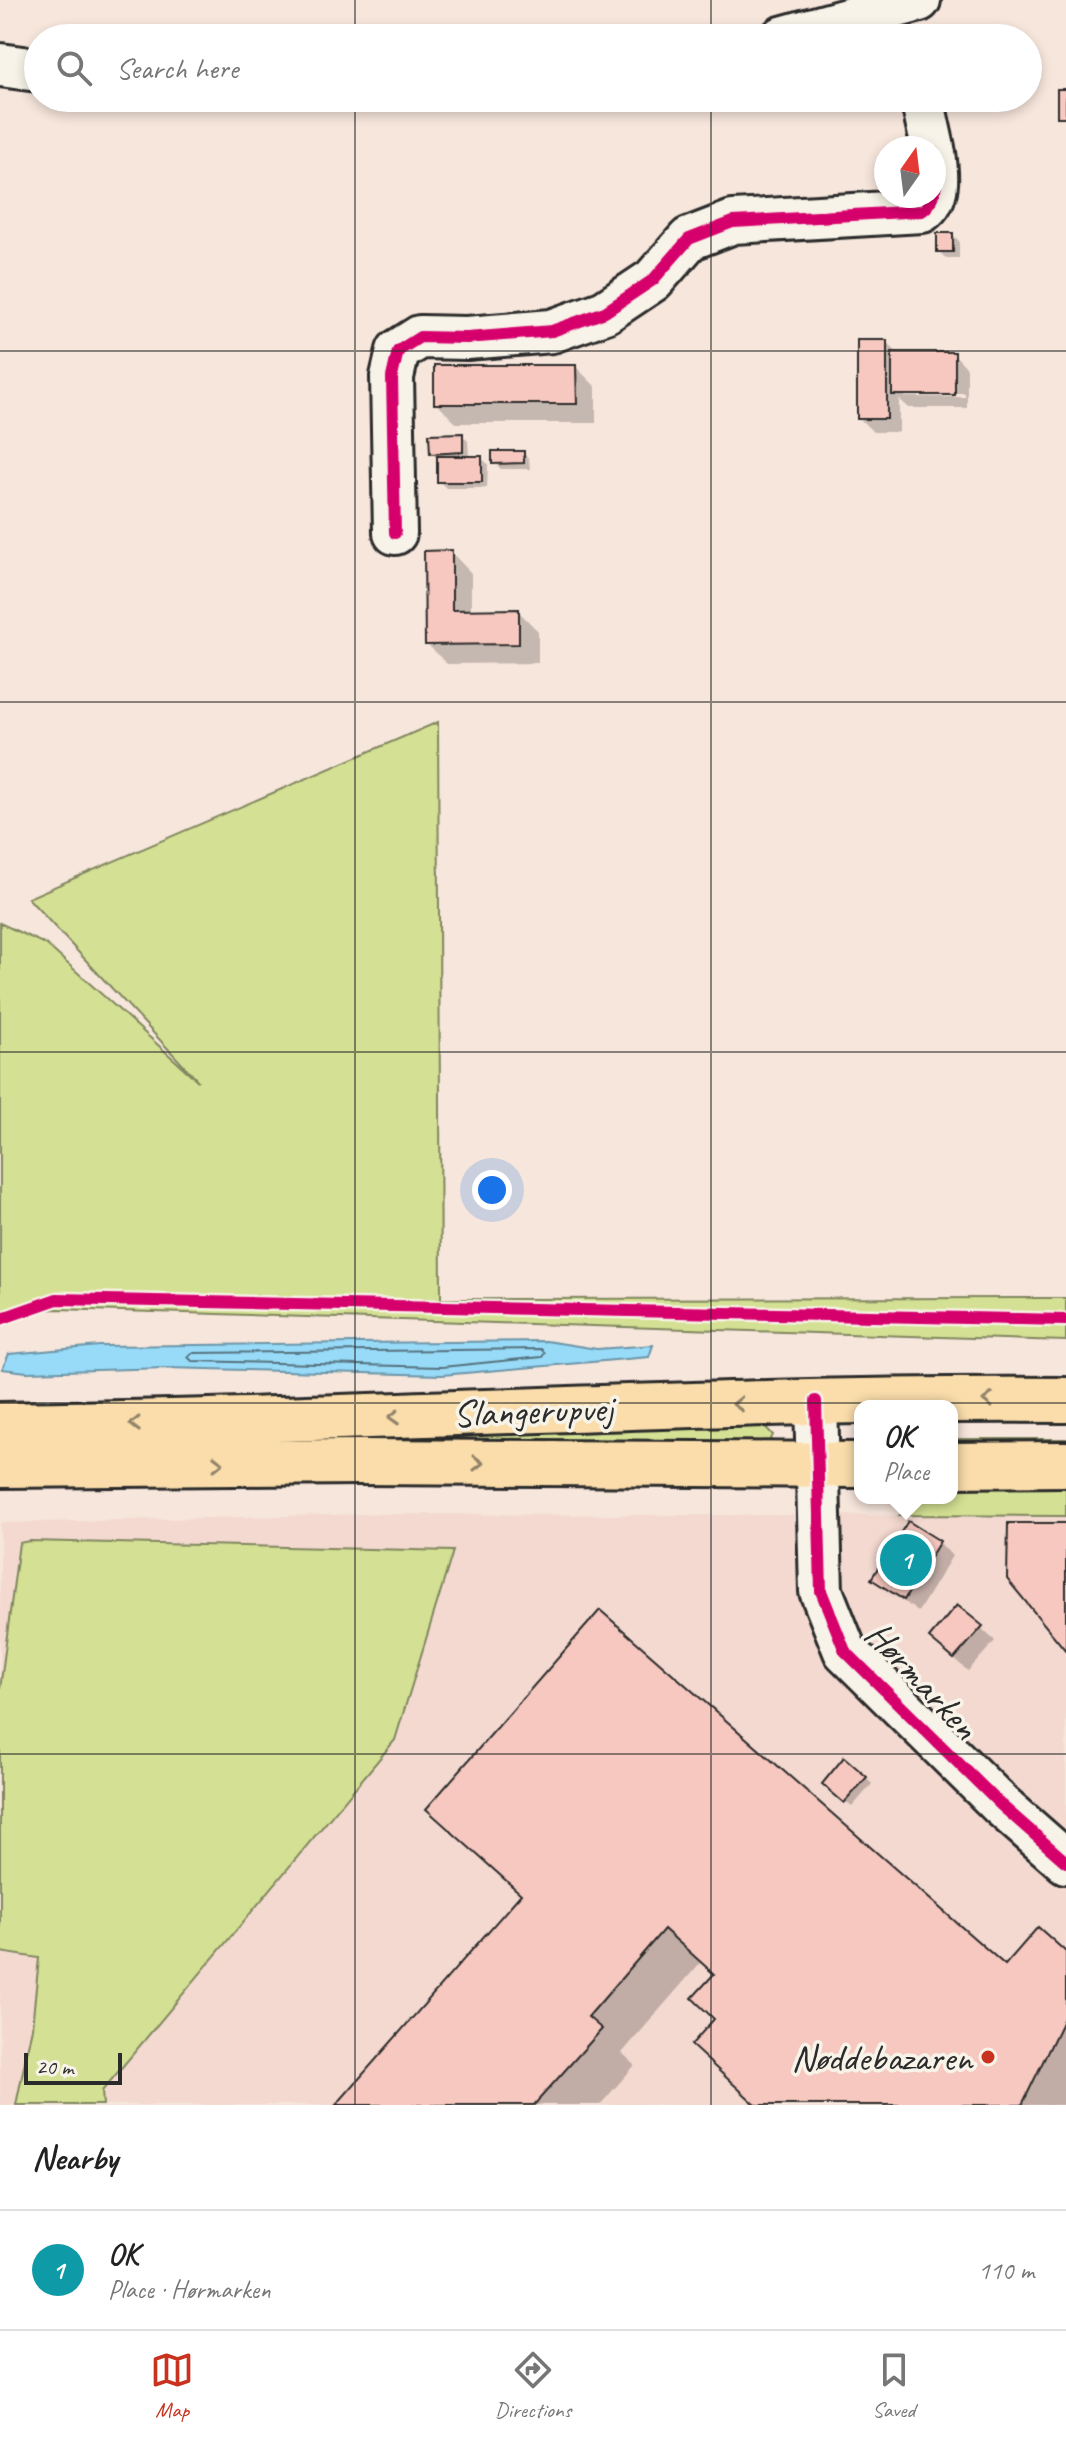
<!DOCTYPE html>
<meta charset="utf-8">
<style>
body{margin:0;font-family:Caveat,sans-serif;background:#f6f6f6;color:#222}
.compass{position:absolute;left:874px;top:136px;width:72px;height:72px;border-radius:50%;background:#fff;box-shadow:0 4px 12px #0003;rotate:14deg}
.scale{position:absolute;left:24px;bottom:20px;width:98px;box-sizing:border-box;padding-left:8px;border:4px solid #2b2b2b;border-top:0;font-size:22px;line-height:28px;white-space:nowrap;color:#2b2b2b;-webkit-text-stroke:6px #f7f3e8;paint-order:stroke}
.you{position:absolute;left:492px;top:1190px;width:28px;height:28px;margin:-20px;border:6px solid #fff;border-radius:50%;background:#1a73e8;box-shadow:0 0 0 12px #1a73e833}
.badge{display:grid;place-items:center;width:52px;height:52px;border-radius:50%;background:#c8321e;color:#fff;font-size:26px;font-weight:700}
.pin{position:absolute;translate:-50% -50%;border:4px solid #fff;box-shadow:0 2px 8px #0006}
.popup{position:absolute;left:854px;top:1400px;width:104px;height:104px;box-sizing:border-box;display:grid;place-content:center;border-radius:16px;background:#fff;filter:drop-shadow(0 2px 6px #0005);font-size:26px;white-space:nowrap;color:#767676}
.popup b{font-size:30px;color:#222}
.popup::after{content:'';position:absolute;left:50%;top:100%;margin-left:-16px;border:16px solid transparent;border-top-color:#fff}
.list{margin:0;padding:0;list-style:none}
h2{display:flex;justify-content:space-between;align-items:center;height:104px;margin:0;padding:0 32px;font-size:34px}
h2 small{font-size:26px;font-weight:400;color:#767676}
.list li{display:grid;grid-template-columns:52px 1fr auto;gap:24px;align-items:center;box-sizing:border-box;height:120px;padding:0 32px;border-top:2px solid #e0e0e0}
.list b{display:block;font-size:30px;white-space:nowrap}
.list p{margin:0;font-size:26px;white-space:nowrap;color:#767676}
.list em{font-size:26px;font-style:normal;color:#767676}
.icon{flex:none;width:44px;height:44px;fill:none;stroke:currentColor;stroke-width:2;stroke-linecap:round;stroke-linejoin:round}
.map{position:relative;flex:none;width:1066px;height:2105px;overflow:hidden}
.search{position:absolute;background:#fff;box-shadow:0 4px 12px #0003;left:24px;right:24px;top:24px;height:88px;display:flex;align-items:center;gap:20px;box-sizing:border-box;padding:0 28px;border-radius:44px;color:#767676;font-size:30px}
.sheet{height:224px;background:#fff}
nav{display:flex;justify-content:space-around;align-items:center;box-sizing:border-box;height:112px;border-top:2px solid #e0e0e0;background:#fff;font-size:22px;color:#767676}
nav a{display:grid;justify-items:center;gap:4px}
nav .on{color:#c8321e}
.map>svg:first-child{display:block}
.built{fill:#f3d9d0}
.green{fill:#d4e093;stroke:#80865f;stroke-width:2}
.water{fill:#97dbf9;stroke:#6c95a7;stroke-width:2}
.shadow{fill:#0003;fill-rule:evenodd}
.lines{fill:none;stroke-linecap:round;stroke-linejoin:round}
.shore{stroke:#56717d;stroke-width:2}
.building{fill:#f7c8bf;stroke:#2b2b2b;stroke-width:2}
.minor-casing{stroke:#2b2b2b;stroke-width:48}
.major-casing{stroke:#2b2b2b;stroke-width:50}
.minor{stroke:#f7f3e8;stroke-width:42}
.major{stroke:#faddab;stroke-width:44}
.cycleway-casing{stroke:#f7f3e8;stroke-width:17}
.cycleway{stroke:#d6006c;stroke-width:12}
.oneway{stroke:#92846b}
.grid{fill:none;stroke:#2b2b2b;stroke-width:2;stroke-opacity:0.55}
.poi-dot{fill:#c8321e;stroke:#f7f3e8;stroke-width:3}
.labels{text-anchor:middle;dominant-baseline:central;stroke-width:7;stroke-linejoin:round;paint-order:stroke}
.street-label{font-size:38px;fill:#2b2b2b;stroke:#f7f3e8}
.poi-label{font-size:38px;fill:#2b2b2b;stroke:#f7f3e8;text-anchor:end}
</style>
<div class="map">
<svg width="1066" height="2105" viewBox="0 0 1066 2105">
<rect width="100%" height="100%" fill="#f7e6dc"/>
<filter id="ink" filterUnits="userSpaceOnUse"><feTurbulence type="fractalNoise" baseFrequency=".0125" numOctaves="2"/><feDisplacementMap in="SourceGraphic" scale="16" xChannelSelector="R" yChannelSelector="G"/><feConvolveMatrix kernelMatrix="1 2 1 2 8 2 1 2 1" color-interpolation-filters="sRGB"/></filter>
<g filter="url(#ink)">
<!-- built -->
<polygon class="built" points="366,1514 1066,1516 1066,2105 0,2105 0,1523"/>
<!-- green -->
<g class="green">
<polygon points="438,722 441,1299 1066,1298 1066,1341 58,1309 0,1312 0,923 47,945 198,1081 28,898"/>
<polygon points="759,1420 773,1435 768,1445 64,1445"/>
<rect x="952" y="1439" width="114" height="9"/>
<polygon points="1066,1486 1066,1516 900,1515 922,1498 952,1498 952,1488"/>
<polygon points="29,1541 453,1551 395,1740 102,2091 103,2105 16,2105 32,2027 39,1958 0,1952 0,1689 19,1543"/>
</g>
<!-- water -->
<polygon class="water" points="546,1341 597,1349 653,1345 649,1357 442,1375 167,1368 27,1372 2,1369 9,1354 100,1346"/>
<!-- shadow -->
<g class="shadow">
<polygon points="953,235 959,241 959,258 945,258 939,251"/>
<path d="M 886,342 L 899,354 L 954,354 L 967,368 L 967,408 L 908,408 L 899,399 L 899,432 L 873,432 L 859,418 ZM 905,393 L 965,393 L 965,397 L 905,397 Z"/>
<polygon points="576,367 596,387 596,423 456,423 436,403"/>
<polygon points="462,435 468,441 469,458 481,458 488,464 487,488 446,488 439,481 439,460 432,453"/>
<polygon points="523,453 529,459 530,469 501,469 494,463"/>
<polygon points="451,552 471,573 471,612 518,611 538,631 538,663 447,664 427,644"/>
<polygon points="939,1542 952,1556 918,1612 874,1579"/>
<polygon points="981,1628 995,1641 968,1671 945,1651"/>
<polygon points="866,1778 872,1784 852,1807 831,1790"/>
<polygon points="429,1809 1005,1968 1066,1954 1066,2105 756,2105 694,2045 716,2020 715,1976 700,1963 622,2053 635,2065 600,2105 339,2105 522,1896"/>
</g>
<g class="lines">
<!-- shore -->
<polygon class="shore" points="541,1349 545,1353 542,1357 442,1367 192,1361 188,1357 192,1353"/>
</g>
<!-- building -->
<g class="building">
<rect x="1057" y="89" width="9" height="28"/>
<rect x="937" y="233" width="16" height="19"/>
<rect x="857" y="340" width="30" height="79"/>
<rect x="892" y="352" width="63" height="43"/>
<polygon points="434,365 576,365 577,404 434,404"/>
<polygon points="463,433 463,452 430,454 429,434"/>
<polygon points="492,451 524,451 524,463 492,464"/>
<rect x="437" y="456" width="45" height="26"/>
<polygon points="452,550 452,610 519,609 519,644 425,645 424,551"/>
<polygon points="908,1521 940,1541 904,1600 871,1579"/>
<polygon points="1008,1523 1066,1523 1066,1651 1007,1579"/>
<polygon points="957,1605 983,1626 954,1659 929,1638"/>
<polygon points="600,1610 1005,1965 1038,1927 1066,1952 1066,2014 1022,2105 756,2105 691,2045 714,2019 692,1998 714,1974 664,1929 588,2017 602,2029 534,2105 336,2105 521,1894 426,1809"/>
<polygon points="844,1757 867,1777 844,1803 822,1784"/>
</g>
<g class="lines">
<!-- minor casing -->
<g class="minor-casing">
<g id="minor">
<polyline points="782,38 919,0"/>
<polyline points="0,65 38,70"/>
<polyline points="922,98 933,148"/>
<path d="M 395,533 L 392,377 L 398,351 L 420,337 L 467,338 L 552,331 L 605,312 L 653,280 L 689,239 L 733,222 L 922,211 C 940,198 937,174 934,153"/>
<polyline points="816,1401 821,1591 845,1651 1001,1805 1066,1862"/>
</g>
</g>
<!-- major casing -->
<g class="major-casing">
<g id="major">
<path d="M 0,1425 C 355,1422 710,1397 1066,1400"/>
<polyline points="0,1465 358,1462 860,1465"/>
<polyline points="952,1465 1066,1464"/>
</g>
</g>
<!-- minor -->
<use href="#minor" class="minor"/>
<!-- major -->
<use href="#major" class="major"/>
<!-- cycleway casing -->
<g class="cycleway-casing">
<g id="cycleway">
<path d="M 395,533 L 392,377 L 398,351 L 420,337 L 467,338 L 552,331 L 605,312 L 653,280 L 689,239 L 733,222 L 922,211 C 940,198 937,174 934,153"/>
<polyline points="0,1319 57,1299 1066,1320"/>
<polyline points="816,1401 821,1591 845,1651 1001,1805 1066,1862"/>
</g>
</g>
<!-- cycleway -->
<use href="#cycleway" class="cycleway"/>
</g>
<!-- one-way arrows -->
<defs><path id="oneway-chevron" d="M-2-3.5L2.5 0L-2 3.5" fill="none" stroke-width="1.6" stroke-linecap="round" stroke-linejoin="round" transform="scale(2)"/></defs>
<g class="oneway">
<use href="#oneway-chevron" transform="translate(988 1400) rotate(-179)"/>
<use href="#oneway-chevron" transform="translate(738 1404) rotate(178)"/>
<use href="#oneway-chevron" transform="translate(394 1417) rotate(178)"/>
<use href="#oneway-chevron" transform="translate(135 1424) rotate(179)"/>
<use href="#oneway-chevron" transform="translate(218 1463) rotate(-1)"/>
<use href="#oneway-chevron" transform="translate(478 1463)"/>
</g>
</g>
<!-- grid -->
<path class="grid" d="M 355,0 L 355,38M 711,0 L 711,38M 355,98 L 355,2105M 711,98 L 711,2105M 0,351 L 1066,351M 0,702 L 1066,702M 0,1052 L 1066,1052M 0,1403 L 1066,1403M 0,1754 L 1066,1754"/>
<!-- markers -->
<circle class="poi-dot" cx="988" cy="2057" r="8"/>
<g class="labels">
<!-- street labels -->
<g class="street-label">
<text transform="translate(533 1411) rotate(-2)">Slangerupvej</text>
<text transform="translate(922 1680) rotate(47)">Hørmarken</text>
</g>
<!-- poi labels -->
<g class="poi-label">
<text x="972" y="2057">Nøddebazaren</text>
</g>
</g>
</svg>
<svg class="compass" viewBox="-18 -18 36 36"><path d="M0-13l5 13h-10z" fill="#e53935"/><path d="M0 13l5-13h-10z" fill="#767676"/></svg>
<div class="scale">20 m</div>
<div class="you"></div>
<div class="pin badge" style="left:906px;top:1560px;background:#0f9aa8">1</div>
<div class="popup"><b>OK</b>Place</div>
<div class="search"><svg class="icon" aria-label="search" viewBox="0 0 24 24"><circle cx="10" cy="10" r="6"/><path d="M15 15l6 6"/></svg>Search here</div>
</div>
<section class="sheet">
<h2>Nearby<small></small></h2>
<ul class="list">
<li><span class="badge" style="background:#0f9aa8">1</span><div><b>OK</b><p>Place · Hørmarken</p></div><em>110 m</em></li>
</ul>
</section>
<nav>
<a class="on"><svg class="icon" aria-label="map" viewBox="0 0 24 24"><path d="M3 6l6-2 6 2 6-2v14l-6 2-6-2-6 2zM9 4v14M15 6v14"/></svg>Map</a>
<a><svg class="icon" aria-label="directions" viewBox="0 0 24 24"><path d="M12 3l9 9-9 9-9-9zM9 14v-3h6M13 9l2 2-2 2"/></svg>Directions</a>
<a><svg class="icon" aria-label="saved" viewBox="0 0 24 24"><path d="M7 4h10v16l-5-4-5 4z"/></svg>Saved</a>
</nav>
